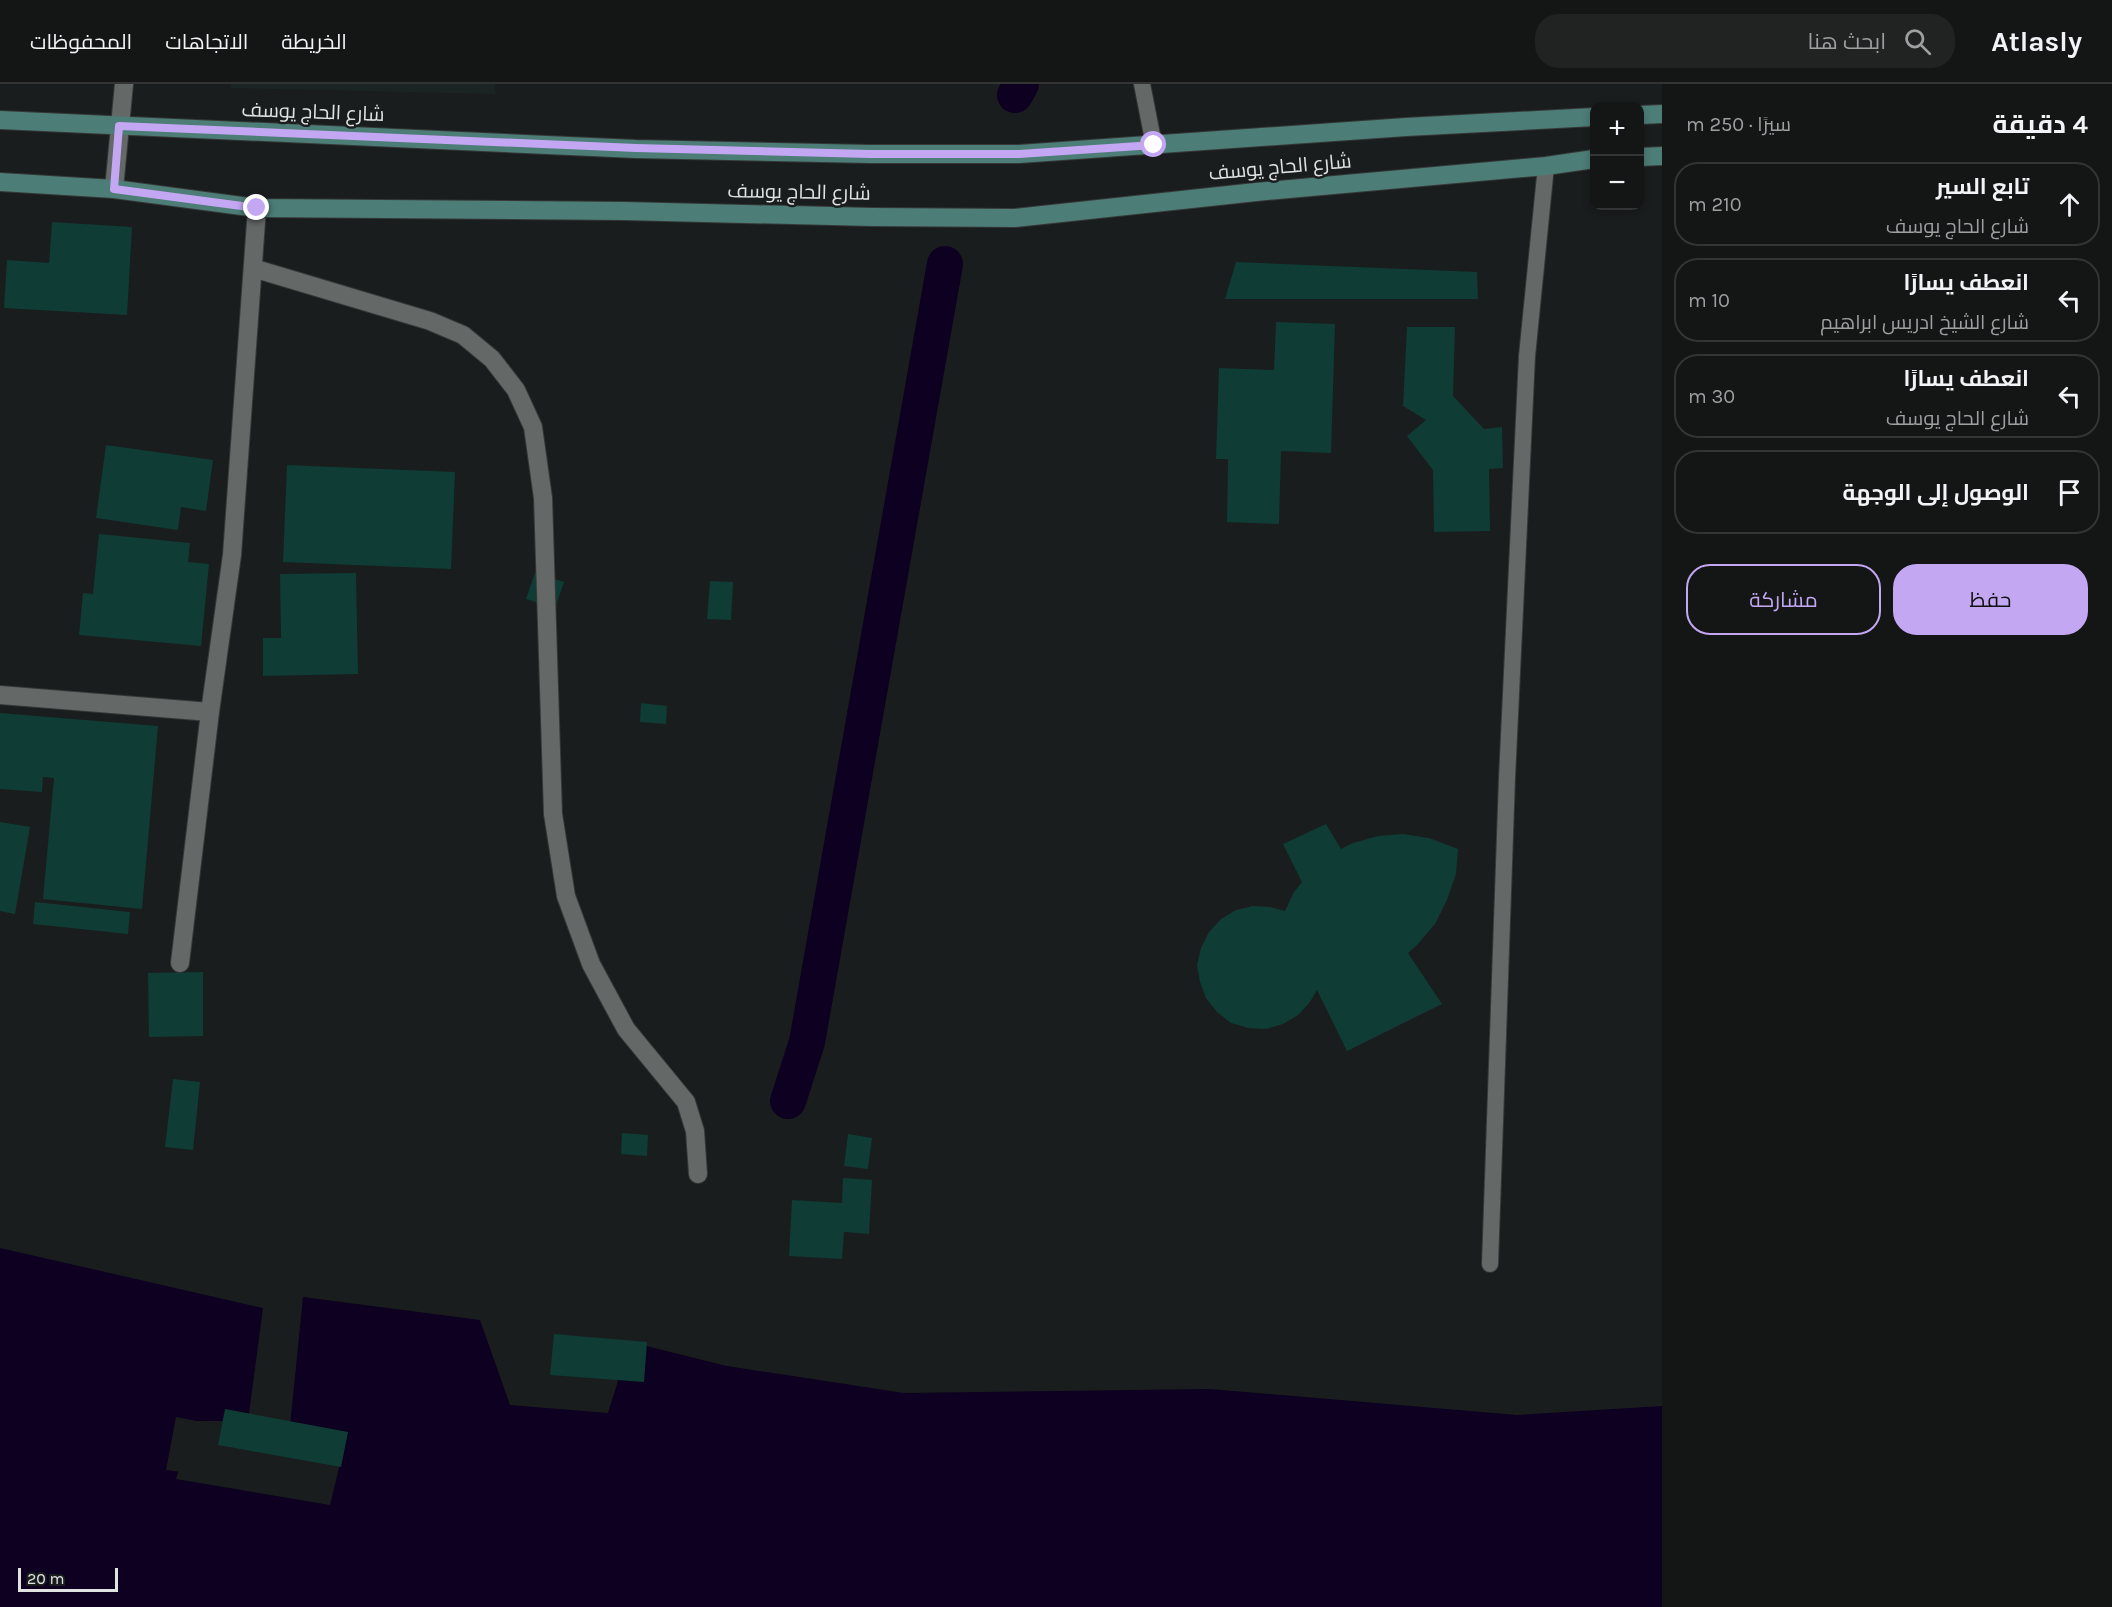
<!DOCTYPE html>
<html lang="ar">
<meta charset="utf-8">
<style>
body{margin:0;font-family:Karla,Cairo,sans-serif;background:#212323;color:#f1f3f6;direction:rtl}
.controls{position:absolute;right:18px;top:18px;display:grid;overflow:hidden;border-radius:12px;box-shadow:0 3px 9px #0003}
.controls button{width:54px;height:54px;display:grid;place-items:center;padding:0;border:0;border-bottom:2px solid #333535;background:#141616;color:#f1f3f6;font:30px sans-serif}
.scale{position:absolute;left:18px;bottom:15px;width:100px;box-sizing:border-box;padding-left:6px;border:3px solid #e0e3e2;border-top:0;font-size:16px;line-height:21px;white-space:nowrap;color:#e0e3e2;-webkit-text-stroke:4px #1a1d1d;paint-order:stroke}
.stop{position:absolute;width:18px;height:18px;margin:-14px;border:4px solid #c3a7f2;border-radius:50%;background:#fff}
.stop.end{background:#c3a7f2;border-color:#fff;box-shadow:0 2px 6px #0008}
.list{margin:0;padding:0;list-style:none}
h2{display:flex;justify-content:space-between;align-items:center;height:78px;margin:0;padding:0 24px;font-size:26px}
h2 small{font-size:20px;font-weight:400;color:#9d9fa1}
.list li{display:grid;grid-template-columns:39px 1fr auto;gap:18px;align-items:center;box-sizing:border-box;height:84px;margin:0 12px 12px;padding:0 12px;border:2px solid #333535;border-radius:24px}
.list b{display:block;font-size:22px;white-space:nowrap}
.list p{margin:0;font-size:20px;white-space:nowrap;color:#9d9fa1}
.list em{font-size:20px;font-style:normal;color:#9d9fa1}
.actions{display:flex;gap:12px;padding:18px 24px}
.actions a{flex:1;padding:14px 0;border:2px solid #c3a7f2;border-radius:24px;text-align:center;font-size:21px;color:#c3a7f2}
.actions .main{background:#c3a7f2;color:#111}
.icon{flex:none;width:33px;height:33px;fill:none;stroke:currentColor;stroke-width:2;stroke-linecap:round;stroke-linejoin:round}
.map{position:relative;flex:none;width:1662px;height:1523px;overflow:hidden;direction:ltr}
header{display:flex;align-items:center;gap:36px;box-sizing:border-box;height:84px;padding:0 30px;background:#141616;border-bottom:2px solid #333535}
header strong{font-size:28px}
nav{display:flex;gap:33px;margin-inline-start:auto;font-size:21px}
.search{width:420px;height:54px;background:#212323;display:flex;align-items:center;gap:15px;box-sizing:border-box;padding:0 21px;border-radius:24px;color:#9d9fa1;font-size:22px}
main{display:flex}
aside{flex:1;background:#141616}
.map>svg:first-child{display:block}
.built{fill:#1a2523}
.water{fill:#0d0020}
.pier{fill:#1a1d1d}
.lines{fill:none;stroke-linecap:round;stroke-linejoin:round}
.canal{stroke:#0d0020;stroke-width:36}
.building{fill:#0f3c35}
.service-casing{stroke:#353837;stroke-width:18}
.minor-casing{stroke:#353837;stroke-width:20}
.tertiary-casing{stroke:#353837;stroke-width:20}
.secondary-casing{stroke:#353837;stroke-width:20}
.service{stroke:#646867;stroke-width:16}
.minor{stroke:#646867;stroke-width:18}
.tertiary{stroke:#646867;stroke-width:18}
.secondary{stroke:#4c7d76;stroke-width:18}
.route{stroke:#c3a7f2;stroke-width:8}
.labels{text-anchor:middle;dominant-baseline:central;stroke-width:5;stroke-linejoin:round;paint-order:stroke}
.street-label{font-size:20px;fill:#e0e3e2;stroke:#1a1d1d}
</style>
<header>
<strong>Atlasly</strong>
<div class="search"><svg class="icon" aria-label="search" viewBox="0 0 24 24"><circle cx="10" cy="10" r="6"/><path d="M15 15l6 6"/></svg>ابحث هنا</div>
<nav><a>الخريطة</a><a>الاتجاهات</a><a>المحفوظات</a></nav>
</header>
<main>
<aside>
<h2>4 دقيقة<small>سيرًا · 250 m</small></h2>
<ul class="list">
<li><svg class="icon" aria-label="ahead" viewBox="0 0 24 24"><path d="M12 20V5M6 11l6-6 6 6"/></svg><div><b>تابع السير</b><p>شارع الحاج يوسف</p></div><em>210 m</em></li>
<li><svg class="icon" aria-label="left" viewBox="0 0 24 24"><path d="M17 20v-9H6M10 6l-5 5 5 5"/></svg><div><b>انعطف يسارًا</b><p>شارع الشيخ ادريس ابراهيم</p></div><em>10 m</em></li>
<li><svg class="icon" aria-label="left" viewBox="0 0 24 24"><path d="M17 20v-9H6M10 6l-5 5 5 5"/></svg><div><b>انعطف يسارًا</b><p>شارع الحاج يوسف</p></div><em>30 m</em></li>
<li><svg class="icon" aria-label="arrive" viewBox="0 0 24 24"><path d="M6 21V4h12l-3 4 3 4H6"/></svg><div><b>الوصول إلى الوجهة</b></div></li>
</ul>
<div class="actions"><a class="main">حفظ</a><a>مشاركة</a></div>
</aside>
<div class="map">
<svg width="1662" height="1523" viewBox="0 0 1662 1523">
<rect width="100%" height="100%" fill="#1a1d1d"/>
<!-- built -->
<polygon class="built" points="231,0 495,0 495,10 231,4"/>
<!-- water -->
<polygon class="water" points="0,1164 263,1224 248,1337 195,1337 176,1395 330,1421 343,1367 290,1342 303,1213 480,1236 510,1321 608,1329 630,1258 727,1282 904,1309 1210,1305 1517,1331 1662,1322 1662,1523 0,1523"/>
<!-- pier -->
<polygon class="pier" points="176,1333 212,1340 197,1340 181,1388 166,1386"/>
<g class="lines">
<!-- canal -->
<g class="canal">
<polyline points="1015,11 1021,0"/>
<polyline points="788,1017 807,958 945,180"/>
</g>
</g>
<!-- building -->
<g class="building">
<polygon points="52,138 132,143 127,231 4,224 7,176 49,179"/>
<polygon points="1236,178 1477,188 1478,215 1225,215"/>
<polygon points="1276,238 1335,240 1331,369 1281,367 1279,440 1227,438 1228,375 1216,375 1219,284 1274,286"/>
<polygon points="1407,243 1455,243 1453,312 1484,345 1502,343 1503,384 1489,385 1490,447 1434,448 1433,386 1407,352 1426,336 1403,322"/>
<polygon points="106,361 213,376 206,427 181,423 178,446 96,434"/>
<polygon points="287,381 455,388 451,485 283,478"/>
<polygon points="99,450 190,459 188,478 209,480 201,562 79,551 83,509 93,510"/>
<polygon points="356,489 358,590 263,592 263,554 281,554 280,490"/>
<polygon points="535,489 564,498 555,524 526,515"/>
<polygon points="710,497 733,498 731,536 707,535"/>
<polygon points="641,619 667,622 666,640 640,638"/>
<polygon points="0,629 158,642 142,825 43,815 54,694 43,693 42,708 0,705"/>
<polygon points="0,738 30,743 15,830 0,827"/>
<polygon points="1326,740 1341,765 1353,759 1378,752 1403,750 1429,754 1458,765 1456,790 1447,816 1435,840 1417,861 1408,869 1442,920 1347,967 1317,906 1310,918 1298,931 1283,940 1266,945 1248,944 1231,939 1217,928 1206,914 1200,898 1197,881 1201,864 1209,848 1221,835 1236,826 1253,822 1270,823 1285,827 1294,808 1302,798 1283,760"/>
<polygon points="35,818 130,828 128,850 33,840"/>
<polygon points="203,888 203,952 149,953 148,889"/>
<polygon points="173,995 200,998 193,1066 165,1063"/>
<polygon points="622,1049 648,1051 647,1072 621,1070"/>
<polygon points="848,1050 872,1054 868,1085 844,1082"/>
<polygon points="843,1094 872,1096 869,1150 844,1148 842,1175 789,1172 792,1116 842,1119"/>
<polygon points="554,1250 647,1258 644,1298 550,1291"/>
<polygon points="225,1325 348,1348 341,1383 218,1361"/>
</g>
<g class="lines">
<!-- service casing -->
<g class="service-casing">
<g id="service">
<polyline points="1142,0 1154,61"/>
<polyline points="1490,1180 1507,694 1527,272 1546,82"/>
</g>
</g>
<!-- minor casing -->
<g class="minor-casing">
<g id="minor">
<polyline points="253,184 430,237 463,251 492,275 516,306 533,343 543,414 553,730 566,812 591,880 626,945 686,1018 695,1047 698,1090"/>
<polyline points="0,611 210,628"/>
<polyline points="180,879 210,628 232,471 257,124"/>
</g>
</g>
<!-- tertiary casing -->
<g class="tertiary-casing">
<polyline id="tertiary" points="114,105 124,0"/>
</g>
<!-- secondary casing -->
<g class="secondary-casing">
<g id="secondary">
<polyline points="1640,31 1662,30"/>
<polyline points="0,36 636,65 870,70 1019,70 1406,43 1594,33"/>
<polyline points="1640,73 1662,72"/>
<polyline points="0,98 114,105 257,124 624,127 872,133 1015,134 1256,108 1546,82 1594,75"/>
</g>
</g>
<!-- service -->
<use href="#service" class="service"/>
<!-- minor -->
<use href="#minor" class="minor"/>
<!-- tertiary -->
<use href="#tertiary" class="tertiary"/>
<!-- secondary -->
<use href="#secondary" class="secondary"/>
</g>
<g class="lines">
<!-- route -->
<polyline class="route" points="257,124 114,105 119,42 636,64 870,70 1019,70 1154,61"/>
</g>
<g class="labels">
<!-- street labels -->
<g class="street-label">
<text transform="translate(313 28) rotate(2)">شارع الحاج يوسف</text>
<text transform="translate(1280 83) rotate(-5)">شارع الحاج يوسف</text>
<text transform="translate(799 108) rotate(1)">شارع الحاج يوسف</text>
</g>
</g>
</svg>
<div class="controls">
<button>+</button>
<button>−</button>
</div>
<div class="scale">20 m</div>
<div class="stop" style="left:1154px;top:61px"></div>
<div class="stop end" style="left:257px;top:124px"></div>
</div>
</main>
